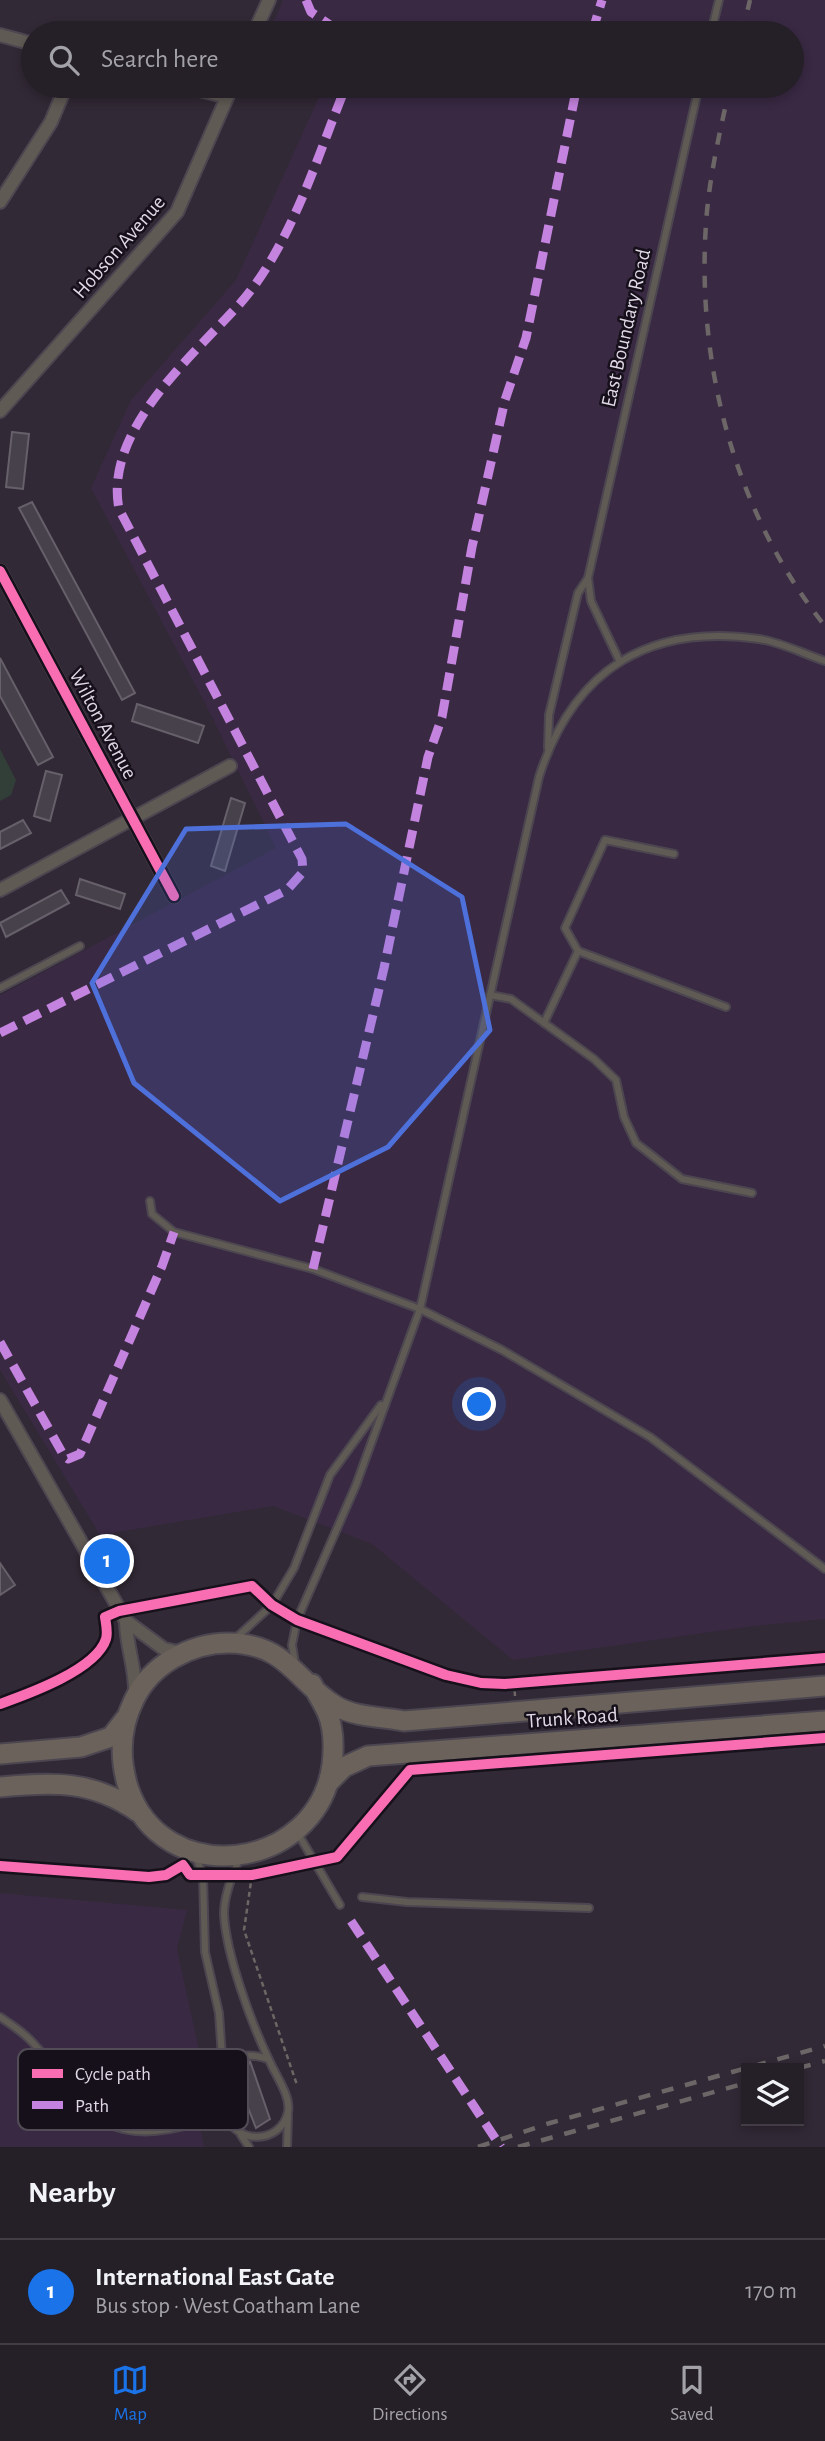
<!DOCTYPE html>
<meta charset="utf-8">
<style>
body{margin:0;font-family:"Alegreya Sans",sans-serif;background:#2d2730;color:#f1f3f6}
.controls{position:absolute;right:21px;bottom:21px;display:grid;overflow:hidden;border-radius:0px;box-shadow:0 4px 10px #0003}
.controls button{width:63px;height:63px;display:grid;place-items:center;padding:0;border:0;border-bottom:2px solid #423d45;background:#251f28;color:#f1f3f6;font:35px sans-serif}
.you{position:absolute;left:480px;top:1405px;width:24px;height:24px;margin:-18px;border:5px solid #fff;border-radius:50%;background:#1a73e8;box-shadow:0 0 0 10px #1a73e833}
.badge{display:grid;place-items:center;width:46px;height:46px;border-radius:50%;background:#1a73e8;color:#fff;font-size:23px;font-weight:700}
.pin{position:absolute;translate:-50% -50%;border:4px solid #fff;box-shadow:0 2px 7px #0006}
.list{margin:0;padding:0;list-style:none}
h2{display:flex;justify-content:space-between;align-items:center;height:91px;margin:0;padding:0 28px;font-size:30px}
h2 small{font-size:23px;font-weight:400;color:#a3a2a8}
.list li{display:grid;grid-template-columns:46px 1fr auto;gap:21px;align-items:center;box-sizing:border-box;height:105px;padding:0 28px;border-top:2px solid #423d45}
.list b{display:block;font-size:26px;white-space:nowrap}
.list p{margin:0;font-size:23px;white-space:nowrap;color:#a3a2a8}
.list em{font-size:23px;font-style:normal;color:#a3a2a8}
.icon{flex:none;width:38px;height:38px;fill:none;stroke:currentColor;stroke-width:2;stroke-linecap:round;stroke-linejoin:round}
.map{position:relative;flex:none;width:825px;height:2147px;overflow:hidden}
.search{position:absolute;background:#251f28;box-shadow:0 4px 10px #0003;left:21px;right:21px;top:21px;height:77px;display:flex;align-items:center;gap:18px;box-sizing:border-box;padding:0 24px;border-radius:38px;color:#a3a2a8;font-size:26px}
.sheet{height:196px;background:#251f28}
nav{display:flex;justify-content:space-around;align-items:center;box-sizing:border-box;height:98px;border-top:2px solid #423d45;background:#251f28;font-size:19px;color:#a3a2a8}
nav a{display:grid;justify-items:center;gap:4px}
nav .on{color:#1a73e8}
.map>svg:first-child{display:block}
.built{fill:#392943}
.green{fill:#323f39}
.building{fill:#47414b;stroke:#66606a;stroke-width:2}
.lines{fill:none;stroke-linecap:round;stroke-linejoin:round}
.service-casing{stroke:#4c4650;stroke-width:10}
.minor-casing{stroke:#4c4650;stroke-width:16}
.primary-casing{stroke:#4c4650;stroke-width:23}
.path{stroke:#6c6765;stroke-width:2.5;stroke-dasharray:5 3.5;stroke-linecap:butt}
.service{stroke:#605a54;stroke-width:6}
.minor{stroke:#605a54;stroke-width:12}
.primary{stroke:#6a625b;stroke-width:19}
.rail{stroke:#6c6667;stroke-width:4.5;stroke-dasharray:12 12;stroke-linecap:butt}
.quiet{stroke:#c483df;stroke-width:9;stroke-dasharray:18 9;stroke-linecap:butt}
.cycleway-casing{stroke:#16101a;stroke-width:15}
.cycleway{stroke:#f96db3;stroke-width:10}
.marked{fill:#4e70db;fill-opacity:0.2;stroke:#4e70db;stroke-width:5;stroke-linejoin:round}
.labels{text-anchor:middle;dominant-baseline:central;stroke-width:5;stroke-linejoin:round;paint-order:stroke}
.street-label{font-size:21px;fill:#dfd7e5;stroke:#16101a}
.key{fill:#16101a;stroke:#524c57;stroke-width:2}
.key-label{font-size:19px;fill:#dfd7e5}
</style>
<div class="map">
<svg width="825" height="2147" viewBox="0 0 825 2147">
<rect width="100%" height="100%" fill="#312935"/>
<!-- built -->
<g class="built">
<polygon points="283,0 825,0 825,1619 753,1626 513,1660 372,1544 273,1506 100,1535 0,1370 0,995 276,848 208,709 91,488 131,400 236,280 324,86 792,86 792,33 292,33 272,26"/>
<polygon points="0,1893 187,1910 177,1949 205,2078 199,2121 204,2147 0,2147"/>
</g>
<!-- green -->
<polygon class="green" points="0,749 16,780 11,795 0,801"/>
<!-- building -->
<g class="building">
<polygon points="12,432 29,434 23,489 6,487"/>
<polygon points="32,502 135,693 122,700 19,508"/>
<polygon points="0,658 53,757 38,765 0,696"/>
<polygon points="137,704 204,726 198,743 132,721"/>
<polygon points="46,771 62,775 50,821 34,816"/>
<polygon points="231,798 245,803 225,871 211,866"/>
<polygon points="23,820 31,833 0,849 0,832"/>
<polygon points="80,879 125,894 120,909 76,895"/>
<polygon points="61,890 69,903 6,937 0,923"/>
<polygon points="0,1563 15,1585 0,1595"/>
<polygon points="250,2061 270,2119 256,2128 239,2085"/>
</g>
<g class="lines">
<!-- service casing -->
<g class="service-casing">
<g id="service">
<polyline points="711,33 719,0"/>
<polyline points="588,578 591,601 620,662"/>
<polyline points="548,748 549,715 578,593 588,578 699,86"/>
<polyline points="578,951 565,928 605,840 674,854"/>
<polyline points="0,988 80,946"/>
<polyline points="490,995 511,999 594,1059 616,1080 624,1117 636,1143 682,1179 752,1193"/>
<polyline points="544,1023 578,951 726,1007"/>
<polyline points="150,1201 152,1214 174,1232 313,1269 420,1309 502,1350 650,1437 825,1569"/>
<polyline points="235,1639 272,1605 294,1568 330,1475 381,1405"/>
<path d="M 295,1663 L 292,1645 L 297,1620 L 356,1485 L 420,1309 L 539,777 C 573,670 648,623 759,639 C 781,642 804,654 825,661"/>
<polyline points="297,1832 340,1905"/>
<path d="M 195,1856 L 203,1875 L 205,1952 L 219,2013 L 226,2115 C 236,2145 281,2144 288,2112 C 291,2096 276,2076 270,2062 C 252,2025 226,1955 224,1914 C 224,1896 232,1875 240,1858"/>
<polyline points="362,1897 407,1902 589,1908"/>
<path d="M 0,2017 C 9,2023 18,2029 26,2036 C 63,2069 77,2126 136,2131 C 166,2134 198,2121 226,2115"/>
<path d="M 223,2070 C 237,2053 248,2053 268,2059"/>
<polyline points="241,2135 249,2147"/>
<polyline points="287,2147 288,2115"/>
</g>
</g>
<!-- minor casing -->
<g class="minor-casing">
<g id="minor">
<polyline points="254,33 269,0"/>
<polyline points="0,35 33,44"/>
<polyline points="185,86 227,97"/>
<polyline points="0,202 51,122 66,86"/>
<polyline points="0,411 177,212 232,86"/>
<polyline points="0,571 174,896"/>
<polyline points="0,890 230,766"/>
<polyline points="0,1400 126,1621 164,1649 182,1653"/>
<path d="M 126,1621 C 126,1646 136,1668 135,1693"/>
</g>
</g>
<!-- primary casing -->
<g class="primary-casing">
<g id="primary">
<path d="M 312,1684 C 317,1694 323,1703 327,1712 C 334,1728 334,1748 332,1765 C 317,1872 162,1891 128,1787 C 119,1757 120,1728 134,1700 C 151,1664 191,1643 229,1643 C 288,1644 296,1682 336,1706 C 354,1717 383,1717 404,1721 L 825,1686"/>
<polyline points="0,1754 81,1747 111,1737 125,1719"/>
<polyline points="330,1781 344,1767 368,1756 825,1721"/>
<path d="M 0,1787 C 53,1782 93,1780 138,1812"/>
</g>
</g>
<!-- path -->
<g class="path">
<polyline points="514,1683 515,1696"/>
<polyline points="252,1875 244,1930 297,2085"/>
</g>
<!-- service -->
<use href="#service" class="service"/>
<!-- minor -->
<use href="#minor" class="minor"/>
<!-- primary -->
<use href="#primary" class="primary"/>
<!-- rail -->
<g class="rail">
<polyline points="742,33 750,0"/>
<path d="M 730,86 C 721,127 711,169 707,211 C 694,358 733,511 825,626"/>
<polyline points="799,2068 825,2061"/>
<polyline points="478,2147 550,2123 825,2046"/>
<polyline points="518,2147 746,2083"/>
</g>
<!-- quiet -->
<g class="quiet">
<polyline points="306,0 311,12 342,33"/>
<polyline points="592,33 602,0"/>
<path d="M 0,1033 L 287,890 L 303,872 L 302,859 L 119,509 C 104,432 188,360 235,309 C 252,291 266,270 278,248 C 306,197 324,140 346,86"/>
<polyline points="313,1269 384,968 428,757 442,717 472,547 505,400 526,338 577,86"/>
<polyline points="0,1342 64,1456 68,1459 80,1454 162,1266 174,1232"/>
<polyline points="351,1921 501,2147"/>
</g>
<!-- cycleway casing -->
<g class="cycleway-casing">
<g id="cycleway">
<polyline points="0,571 174,896"/>
<path d="M 0,1704 C 28,1694 96,1670 106,1639 C 108,1633 106,1623 105,1617 L 119,1611 L 252,1586 L 272,1605 L 297,1620 L 446,1675 L 481,1683 L 505,1684 L 825,1658"/>
<polyline points="0,1866 149,1877 166,1875 183,1865 190,1875 252,1875 337,1857 410,1770 825,1738"/>
</g>
</g>
<!-- cycleway -->
<use href="#cycleway" class="cycleway"/>
</g>
<!-- marked area -->
<path class="marked" d="M 346,824 L 462,897 L 490,1030 L 388,1147 L 280,1201 L 134,1083 L 92,983 L 186,829 Z"/>
<g class="labels">
<!-- street labels -->
<g class="street-label">
<text transform="translate(119 247) rotate(-49)">Hobson Avenue</text>
<text transform="translate(626 328) rotate(-77)">East Boundary Road</text>
<text transform="translate(103 724) rotate(62)">Wilton Avenue</text>
<text transform="translate(572 1718) rotate(-4)">Trunk Road</text>
</g>
</g>
<!-- legend -->
<rect x="18" y="2049" width="230" height="81" rx="10" class="key"/>
<rect x="32" y="2069" width="31" height="9" fill="#f96db3"/>
<rect x="32" y="2101" width="31" height="8" fill="#c483df"/>
<g class="key-label">
<text x="75" y="2080">Cycle path</text>
<text x="75" y="2112">Path</text>
</g>
</svg>
<div class="controls">
<button><svg class="icon" aria-label="layers" viewBox="0 0 24 24"><path d="M12 4l9 5-9 5-9-5zM3 14l9 5 9-5"/></svg></button>
</div>
<div class="you"></div>
<div class="pin badge" style="left:107px;top:1561px">1</div>
<div class="search"><svg class="icon" aria-label="search" viewBox="0 0 24 24"><circle cx="10" cy="10" r="6"/><path d="M15 15l6 6"/></svg>Search here</div>
</div>
<section class="sheet">
<h2>Nearby<small></small></h2>
<ul class="list">
<li><span class="badge">1</span><div><b>International East Gate</b><p>Bus stop · West Coatham Lane</p></div><em>170 m</em></li>
</ul>
</section>
<nav>
<a class="on"><svg class="icon" aria-label="map" viewBox="0 0 24 24"><path d="M3 6l6-2 6 2 6-2v14l-6 2-6-2-6 2zM9 4v14M15 6v14"/></svg>Map</a>
<a><svg class="icon" aria-label="directions" viewBox="0 0 24 24"><path d="M12 3l9 9-9 9-9-9zM9 14v-3h6M13 9l2 2-2 2"/></svg>Directions</a>
<a><svg class="icon" aria-label="saved" viewBox="0 0 24 24"><path d="M7 4h10v16l-5-4-5 4z"/></svg>Saved</a>
</nav>
